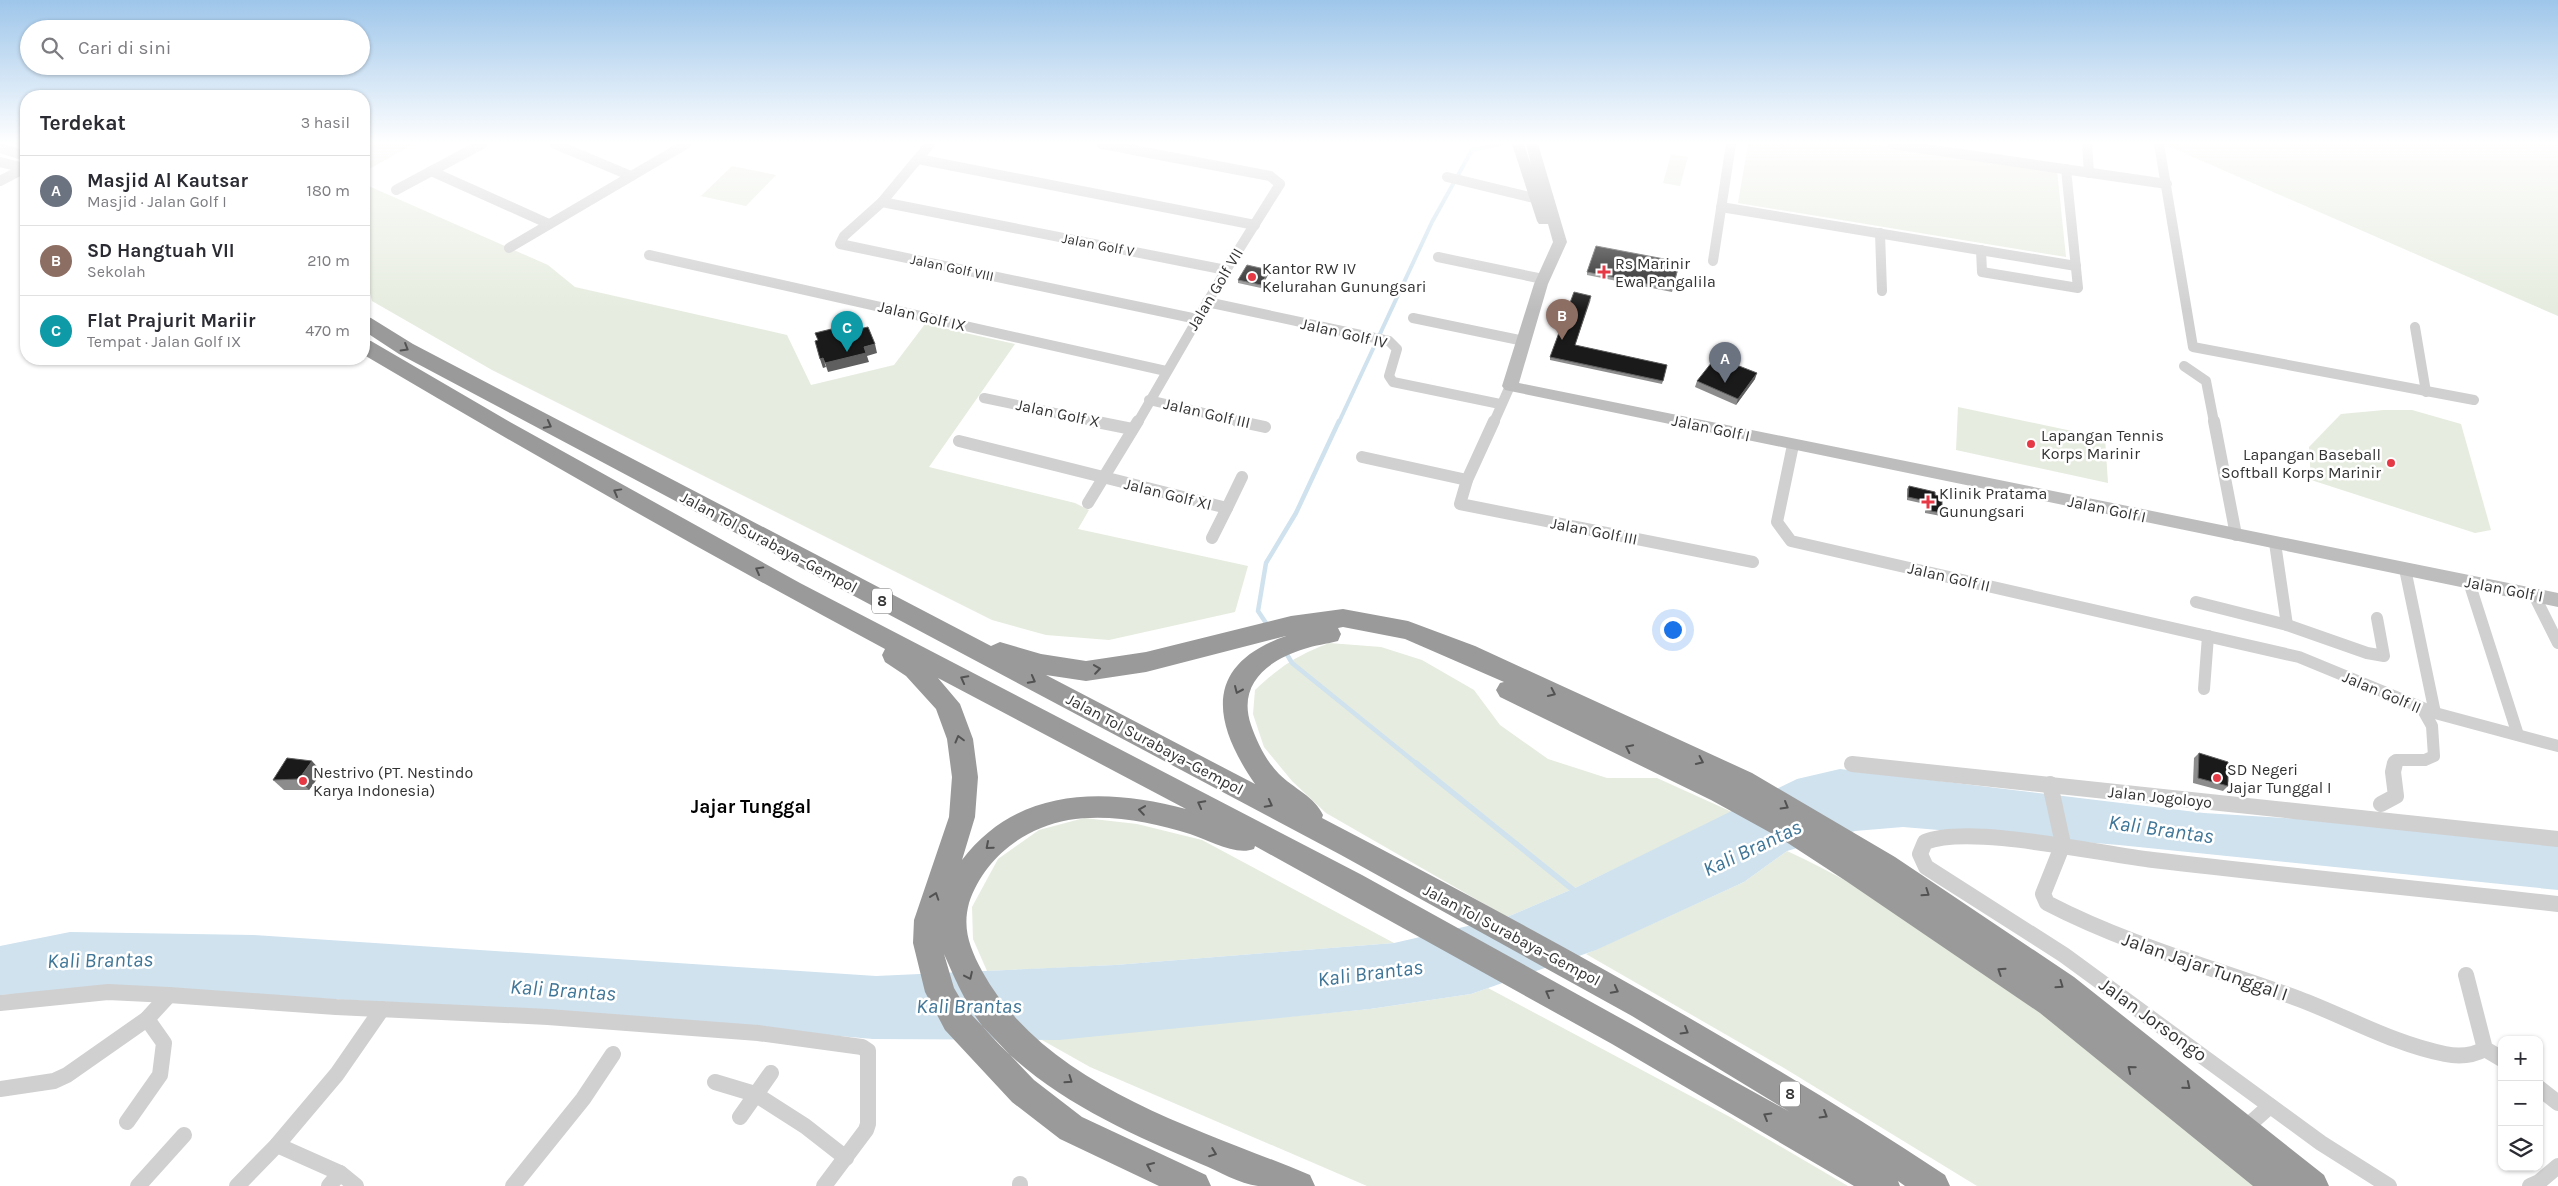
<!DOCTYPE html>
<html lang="id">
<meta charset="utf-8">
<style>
body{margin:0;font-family:Karla,sans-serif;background:#f7f7f7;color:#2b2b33}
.controls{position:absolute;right:15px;bottom:15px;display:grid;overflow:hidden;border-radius:10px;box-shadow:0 1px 4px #0004}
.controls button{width:45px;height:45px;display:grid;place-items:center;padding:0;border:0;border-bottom:1px solid #e1e1e2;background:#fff;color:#2b2b33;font:25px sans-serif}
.you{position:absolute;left:1672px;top:629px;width:18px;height:18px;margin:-12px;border:4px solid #fff;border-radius:50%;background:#1a73e8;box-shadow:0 0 0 8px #1a73e833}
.badge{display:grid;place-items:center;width:32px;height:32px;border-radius:50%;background:#2563eb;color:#fff;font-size:16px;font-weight:700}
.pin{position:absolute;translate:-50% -41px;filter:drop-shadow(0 1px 2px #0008)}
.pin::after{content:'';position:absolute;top:26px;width:18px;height:15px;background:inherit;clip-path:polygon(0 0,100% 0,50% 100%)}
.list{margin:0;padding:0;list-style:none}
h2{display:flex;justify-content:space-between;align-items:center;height:65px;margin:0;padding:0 20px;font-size:21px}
h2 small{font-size:16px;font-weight:400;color:#7c7c81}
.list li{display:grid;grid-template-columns:32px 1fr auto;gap:15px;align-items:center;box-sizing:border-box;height:70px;padding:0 20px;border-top:1px solid #e1e1e2}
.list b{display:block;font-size:19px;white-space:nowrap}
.list p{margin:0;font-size:16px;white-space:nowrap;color:#7c7c81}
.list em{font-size:16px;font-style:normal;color:#7c7c81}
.icon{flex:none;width:28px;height:28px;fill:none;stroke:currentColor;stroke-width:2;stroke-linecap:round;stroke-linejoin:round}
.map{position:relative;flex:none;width:2558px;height:1186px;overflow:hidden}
.search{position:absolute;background:#fff;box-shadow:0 1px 4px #0004;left:20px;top:20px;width:350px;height:55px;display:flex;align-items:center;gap:12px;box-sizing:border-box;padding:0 18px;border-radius:28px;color:#7c7c81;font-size:19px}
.panel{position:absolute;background:#fff;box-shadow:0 1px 4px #0004;left:20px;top:90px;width:350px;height:275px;border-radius:20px}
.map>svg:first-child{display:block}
.green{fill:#e6ecdf}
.water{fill:#cfe2ee}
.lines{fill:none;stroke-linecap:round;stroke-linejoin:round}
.stream-far2{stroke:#cfe2ee;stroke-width:4}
.stream-far1{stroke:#cfe2ee;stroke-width:4.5}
.stream{stroke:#cfe2ee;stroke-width:5.5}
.street-far2{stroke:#d0d0d0;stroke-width:10}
.street-far1{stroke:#d0d0d0;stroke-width:12}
.street{stroke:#d0d0d0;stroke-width:16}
.secondary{fill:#bdbdbd;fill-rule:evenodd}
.highway{fill:#9a9a9a;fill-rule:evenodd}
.wall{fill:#8c8c8c}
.shaded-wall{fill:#5f5f5f}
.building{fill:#1a1a1a;stroke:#5f5f5f}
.oneway{stroke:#525252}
.poi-dot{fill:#e63946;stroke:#fff;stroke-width:2}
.labels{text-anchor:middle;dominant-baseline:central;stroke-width:5;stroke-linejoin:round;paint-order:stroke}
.far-street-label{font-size:14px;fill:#333;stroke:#fff}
.shield{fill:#fff;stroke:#707070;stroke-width:1}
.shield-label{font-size:15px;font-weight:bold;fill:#333}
.poi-label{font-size:16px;fill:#333;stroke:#fff;text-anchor:start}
.street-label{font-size:16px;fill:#333;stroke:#fff}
.quarter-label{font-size:19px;font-weight:bold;fill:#000;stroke:#fff}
.near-street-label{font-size:19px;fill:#333;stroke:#fff}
.near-water-label{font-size:21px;font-style:italic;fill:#3f7597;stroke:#fff}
</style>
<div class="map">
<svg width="2558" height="1186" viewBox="0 0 2558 1186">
<rect width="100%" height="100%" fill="#fff"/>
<!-- green -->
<g class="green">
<polygon points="364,144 414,144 364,172"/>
<polygon points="1748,144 1873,144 2057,170 2066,257 1738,203"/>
<polygon points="2163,144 2558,144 2558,316"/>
<polygon points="1671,154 1688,157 1680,186 1663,183"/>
<polygon points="732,166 776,175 746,206 701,196"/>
<polygon points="364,184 548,265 575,287 787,335 811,385 894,365 925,324 1015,344 929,467 1075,503 1089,510 1078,529 1248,566 1235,612 1109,640 1046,635 992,620 492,370 372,301 369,289 364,285"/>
<polygon points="1958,407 2105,438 2108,483 1956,450"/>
<polygon points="2384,410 2412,410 2461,424 2491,530 2475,533 2311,480 2309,447 2341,414"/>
<path d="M 1329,643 L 1381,647 L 1422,660 L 1474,690 L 1500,725 L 1548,759 L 1607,778 L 1657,778 L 1732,812 L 1575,888 L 1507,917 L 1326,813 L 1292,781 L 1264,747 L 1253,714 L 1255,690 C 1281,666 1296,656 1329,643 Z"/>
<polygon points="1084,818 1137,824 1202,840 1394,943 1115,965 987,971 973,939 972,907 998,859 1039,830"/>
<path d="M 1787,851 C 1962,932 2107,1065 2256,1186 L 1977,1186 L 1784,1068 L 1586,954 L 1744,882 Z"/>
<polygon points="1488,988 1730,1117 1848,1186 1367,1186 1090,1067 1042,1040 1370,1009 1471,994"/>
</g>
<!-- water -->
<polygon class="water" points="1840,769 2204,813 2361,823 2558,843 2558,890 2119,845 1903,827 1855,831 1787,851 1744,882 1596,950 1471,994 1370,1009 1059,1040 873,1039 544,1010 117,988 0,995 0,946 70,932 253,935 876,976 1115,965 1394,943 1507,917 1575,888 1797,779"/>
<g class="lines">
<!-- stream-far2 -->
<polyline class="stream-far2" points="1339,422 1432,222 1472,150 1501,144"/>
<!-- stream-far1 -->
<g class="stream-far1">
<polyline points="1268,626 1258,611 1266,563 1296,513 1339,421"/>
<polyline points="1285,651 1292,663 1417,764"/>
</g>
<!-- stream -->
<polyline class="stream" points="1416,763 1577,893"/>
<!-- street-far2 -->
<g class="street-far2">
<polyline points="555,144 631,176"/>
<polyline points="930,144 882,202 844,236 840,244 1197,319"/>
<polyline points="1102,144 1270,176 1280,184 1226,270 1138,422"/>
<polyline points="1892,144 2167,184"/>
<polyline points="2087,144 2089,173"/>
<polyline points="2159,144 2193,347 2474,400"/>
<polyline points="0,148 26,156"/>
<polyline points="918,159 1255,225"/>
<polyline points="0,162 25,168 0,181"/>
<polyline points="431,171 549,224"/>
<polyline points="1447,177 1546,201"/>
<polyline points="396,190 482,144"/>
<polyline points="882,202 1226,270"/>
<polyline points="1721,207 2076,266"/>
<polyline points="1880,233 1882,291"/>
<polyline points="509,248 686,144"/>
<polyline points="1981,250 1982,272 2078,288 2066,169"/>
<polyline points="649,255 1166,371"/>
<polyline points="1438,257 1543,279"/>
<polyline points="1713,261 1731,144"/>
<polyline points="1207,302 1389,341 1397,349 1389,376 1393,382 1500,404"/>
<polyline points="1413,318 1524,341"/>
<polyline points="2415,327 2426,392"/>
<polyline points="2184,366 2206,381 2214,422"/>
<polyline points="984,398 1098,422"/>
<polyline points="1149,400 1243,422"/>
<polyline points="1494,422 1510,386"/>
</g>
<!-- street-far1 -->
<g class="street-far1">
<polyline points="1092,421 1132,429"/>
<polyline points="1237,421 1265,427"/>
<polyline points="1494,421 1467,480 1460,504 1753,562"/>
<polyline points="2214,421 2236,535"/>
<polyline points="959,441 1227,508 1242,477"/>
<polyline points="1793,445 1777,522 1791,541 2299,657 2435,713 2558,746"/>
<polyline points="1362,457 1467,480"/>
<polyline points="1088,503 1138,421"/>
<polyline points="1212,538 1227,508"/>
<polyline points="2405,569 2435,713"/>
<polyline points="2469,582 2518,735"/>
<polyline points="2534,595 2558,643"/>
<polyline points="2196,602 2287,625 2275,543"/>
<polyline points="2287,625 2367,653 2384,656 2377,618"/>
<polyline points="2204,689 2208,636"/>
<polyline points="1852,764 1854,764"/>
<polyline points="2395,764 2396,760 2425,760 2434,756 2432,726 2423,710"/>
</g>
<!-- street -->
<g class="street">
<polyline points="1852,764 2558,839"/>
<path d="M 2050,784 L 2063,844 L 2043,894 L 2047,903 C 2128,945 2214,968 2299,999 C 2347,1017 2394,1044 2445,1054 C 2459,1057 2472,1056 2485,1049"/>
<polyline points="2381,804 2396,796 2393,772 2395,763"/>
<polyline points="2466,975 2485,1049 2502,1059"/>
<polyline points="0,1003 108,992 169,995 336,1007 548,1017 758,1033 862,1047 868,1051 868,1124 866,1130 824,1186"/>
<polyline points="715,1082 755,1094 805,1126 846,1158"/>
<polyline points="2539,1088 2558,1103"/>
<polyline points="0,1089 54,1081 67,1075 147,1019 169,995"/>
<polyline points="740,1117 771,1073"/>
<polyline points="127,1122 160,1075 164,1043 147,1019"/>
<polyline points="2243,1130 2270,1106"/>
<polyline points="277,1145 340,1173 356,1186"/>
<polyline points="1020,1184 1020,1186"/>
<polyline points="138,1186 184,1135"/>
<polyline points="237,1186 277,1145 337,1074 382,1009"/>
<polyline points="329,1186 340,1173"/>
<polyline points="513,1186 583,1099 613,1054"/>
<path d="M 2389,1186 L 2321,1143 L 2064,955 L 1926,867 L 1920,854 L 1925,842 C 1971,824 2099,854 2153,860 C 2288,876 2423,889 2558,904"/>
<polyline points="2530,1186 2539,1182 2558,1166"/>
</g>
<!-- secondary -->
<polygon class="secondary" points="1512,144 1524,144 1531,165 1526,144 1538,144 1567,242 1548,284 1519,383 2558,593 2558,607 1505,390 1502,386 1534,284 1553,242 1548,224 1539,224 1537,221"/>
<!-- highway -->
<path class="highway" d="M 364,316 L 371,318 L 413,344 L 991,646 L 1000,642 L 1041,654 L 1086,661 L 1146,652 L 1291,616 L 1343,609 L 1408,621 L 1475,646 L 1752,773 L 1895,857 L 2074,977 L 2324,1175 L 2329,1186 L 2253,1186 L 2040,1013 L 1846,881 L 1780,838 L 1711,800 L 1500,697 L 1496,690 L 1500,683 L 1504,682 L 1405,639 L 1343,627 L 1338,628 L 1341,634 L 1338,641 C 1327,644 1315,645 1304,649 C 1268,660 1237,684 1251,725 C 1257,742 1266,761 1279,774 C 1293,788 1315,797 1323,815 L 1322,818 C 1534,929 1745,1043 1945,1175 L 1950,1186 L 1905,1186 L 1898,1181 L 1900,1186 L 1854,1186 L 1612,1044 L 1255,846 L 1254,849 C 1235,856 1209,840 1190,834 C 1144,820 1087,809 1041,828 C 1008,841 980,869 969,903 C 962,929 970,948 982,971 C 1046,1087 1196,1127 1310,1175 L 1315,1186 C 1297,1186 1276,1186 1258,1186 C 1240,1184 1218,1171 1201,1164 C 1123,1131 1040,1094 984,1028 C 967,1007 955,979 944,954 L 954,988 L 967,1010 L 1034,1080 L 1082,1117 L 1206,1175 L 1211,1186 L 1159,1186 L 1060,1139 L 1012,1102 L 945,1030 L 925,992 L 913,943 L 914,920 L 949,817 L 952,777 L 947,739 L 936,709 L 906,676 L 885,662 L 882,655 L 885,649 C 709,555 535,456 364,355 L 364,340 L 371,341 L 510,422 L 800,583 L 1362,875 L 1790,1112 L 1632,1016 L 1341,855 L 399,354 L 364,331 ZM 1286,636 C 1203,665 1212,722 1255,784 L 1046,675 L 1086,681 L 1146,672 ZM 938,678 L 1186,809 C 1104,787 1017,787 962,860 L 975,817 L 978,777 L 973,739 L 960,704 Z"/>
</g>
<!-- wall -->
<g class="wall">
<polygon points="1680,262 1672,292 1587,275 1587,272"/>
<polygon points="1269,270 1269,273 1261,288 1238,283 1238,280"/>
<polygon points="1591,299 1575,345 1667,365 1662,384 1550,360 1550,357"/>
<polygon points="1755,379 1736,405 1695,387 1697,381"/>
<polygon points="1909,486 1935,495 1942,513 1941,516 1925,513 1925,504 1907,500 1907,489"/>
<polygon points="2199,753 2228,786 2223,791 2193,783 2194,758"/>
<polygon points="322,772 309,790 284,790 273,780"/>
</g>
<!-- shaded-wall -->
<g class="shaded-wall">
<polygon points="1269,270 1269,273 1261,288 1261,285"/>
<polygon points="875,344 877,353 867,356 869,362 828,372 825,363 864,347"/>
<polygon points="823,358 826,367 823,368 820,359"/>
<polygon points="1757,373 1755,379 1736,405 1738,399"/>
<polygon points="312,761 322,772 309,790 299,779"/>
</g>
<!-- building -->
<g class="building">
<polygon points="1596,246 1680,262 1672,289 1587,272"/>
<polygon points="1247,265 1269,270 1261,285 1238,280"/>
<polygon points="1574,292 1591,296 1575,345 1667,365 1663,381 1550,357"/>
<polygon points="856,323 859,329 868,327 875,344 864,347 866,353 825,363 823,358 820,359 815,341 818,340 815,333"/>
<polygon points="1716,357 1757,373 1738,399 1697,381"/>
<polygon points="1909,486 1935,492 1935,495 1942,497 1942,513 1926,510 1926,501 1908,497"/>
<polygon points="2199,753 2228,762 2228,786 2198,778"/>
<polygon points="287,758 312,761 299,779 273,780"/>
</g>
<!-- one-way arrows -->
<defs><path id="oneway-chevron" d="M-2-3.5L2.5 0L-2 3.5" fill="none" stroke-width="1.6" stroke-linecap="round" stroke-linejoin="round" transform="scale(1.25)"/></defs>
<g class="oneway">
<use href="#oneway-chevron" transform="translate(405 348) rotate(31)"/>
<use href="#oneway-chevron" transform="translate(548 425) rotate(28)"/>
<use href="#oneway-chevron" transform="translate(617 492) rotate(-151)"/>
<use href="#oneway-chevron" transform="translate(759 570) rotate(-151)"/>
<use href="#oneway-chevron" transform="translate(1097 669) rotate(-8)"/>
<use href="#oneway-chevron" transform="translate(964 679) rotate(-152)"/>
<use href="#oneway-chevron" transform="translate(1032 680) rotate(28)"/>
<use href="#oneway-chevron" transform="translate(1238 690) rotate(114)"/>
<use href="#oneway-chevron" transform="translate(1552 693) rotate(25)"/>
<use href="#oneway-chevron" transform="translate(959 739) rotate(-105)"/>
<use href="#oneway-chevron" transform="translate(1629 748) rotate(-154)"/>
<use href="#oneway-chevron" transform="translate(1700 761) rotate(25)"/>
<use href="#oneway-chevron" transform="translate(1201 804) rotate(-152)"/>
<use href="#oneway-chevron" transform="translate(1269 804) rotate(28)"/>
<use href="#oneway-chevron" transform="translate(1785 806) rotate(30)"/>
<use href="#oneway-chevron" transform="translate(1142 810) rotate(-172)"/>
<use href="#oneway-chevron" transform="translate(989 846) rotate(139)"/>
<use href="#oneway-chevron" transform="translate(1926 893) rotate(34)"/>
<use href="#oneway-chevron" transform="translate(935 896) rotate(-71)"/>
<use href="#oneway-chevron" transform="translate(2001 971) rotate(-146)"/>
<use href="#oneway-chevron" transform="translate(969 976) rotate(65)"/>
<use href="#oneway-chevron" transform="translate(2060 985) rotate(35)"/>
<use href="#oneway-chevron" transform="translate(1615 990) rotate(28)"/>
<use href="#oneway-chevron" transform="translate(1549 993) rotate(-151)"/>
<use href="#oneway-chevron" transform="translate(1685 1031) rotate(31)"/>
<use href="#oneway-chevron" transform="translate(2131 1069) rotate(-141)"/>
<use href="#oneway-chevron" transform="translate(1069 1080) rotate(35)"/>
<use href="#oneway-chevron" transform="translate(2187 1086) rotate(39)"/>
<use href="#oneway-chevron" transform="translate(1824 1115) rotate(31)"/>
<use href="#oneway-chevron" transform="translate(1767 1116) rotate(-150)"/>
<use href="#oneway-chevron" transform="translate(1213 1153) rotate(21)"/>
<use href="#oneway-chevron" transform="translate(1150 1166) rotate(-156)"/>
</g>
<!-- sky -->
<linearGradient id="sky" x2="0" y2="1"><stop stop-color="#9ec6ea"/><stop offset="0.46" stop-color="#fff"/><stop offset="1" stop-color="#fff" stop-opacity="0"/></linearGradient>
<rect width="2558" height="310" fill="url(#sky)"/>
<!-- markers -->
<g class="poi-dot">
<path d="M1601.5 264.5h5v5h5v5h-5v5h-5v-5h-5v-5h5z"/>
<circle cx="1252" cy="277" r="5"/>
<circle cx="2031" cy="444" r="5"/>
<circle cx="2391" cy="463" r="5"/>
<path d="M1925.5 494.5h5v5h5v5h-5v5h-5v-5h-5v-5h5z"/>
<circle cx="2217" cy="778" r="5"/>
<circle cx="303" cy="781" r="5"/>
</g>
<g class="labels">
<!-- far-street labels -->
<g class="far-street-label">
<text transform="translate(1098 245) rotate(11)">Jalan Golf V</text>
<text transform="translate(952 268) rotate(12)">Jalan Golf VIII</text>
</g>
<!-- shield labels -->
<g class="shield">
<rect x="872" y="588.5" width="20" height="25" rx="4"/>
<rect x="1780" y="1081.5" width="20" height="25" rx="4"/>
</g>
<g class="shield-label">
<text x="882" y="601">8</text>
<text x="1790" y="1094">8</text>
</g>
<!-- poi labels -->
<g class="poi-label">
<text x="1615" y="263">Rs Marinir<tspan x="1615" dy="18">Ewa Pangalila</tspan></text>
<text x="1262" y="268">Kantor RW IV<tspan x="1262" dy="18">Kelurahan Gunungsari</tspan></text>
<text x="2041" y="435">Lapangan Tennis<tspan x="2041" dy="18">Korps Marinir</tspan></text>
<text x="2381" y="454" text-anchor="end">Lapangan Baseball<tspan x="2381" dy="18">Softball Korps Marinir</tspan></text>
<text x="1939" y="493">Klinik Pratama<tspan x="1939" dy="18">Gunungsari</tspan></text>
<text x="2227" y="769">SD Negeri<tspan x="2227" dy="18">Jajar Tunggal I</tspan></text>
<text x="313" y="772">Nestrivo (PT. Nestindo<tspan x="313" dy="18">Karya Indonesia)</tspan></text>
</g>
<!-- street labels -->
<g class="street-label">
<text transform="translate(1215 289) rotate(-59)">Jalan Golf VII</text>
<text transform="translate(922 316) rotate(13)">Jalan Golf IX</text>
<text transform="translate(1344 333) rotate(13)">Jalan Golf IV</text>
<text transform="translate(1058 413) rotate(12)">Jalan Golf X</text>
<text transform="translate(1207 413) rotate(13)">Jalan Golf III</text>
<text transform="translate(1711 428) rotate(12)">Jalan Golf I</text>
<text transform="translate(1168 494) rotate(14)">Jalan Golf XI</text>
<text transform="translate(2107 509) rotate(12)">Jalan Golf I</text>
<text transform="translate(1594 531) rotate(11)">Jalan Golf III</text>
<text transform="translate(769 542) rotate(28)">Jalan Tol Surabaya–Gempol</text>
<text transform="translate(1949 577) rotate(13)">Jalan Golf II</text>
<text transform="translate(2504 589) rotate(11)">Jalan Golf I</text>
<text transform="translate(2382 692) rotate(23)">Jalan Golf II</text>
<text transform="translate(1155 744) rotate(28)">Jalan Tol Surabaya–Gempol</text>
<text transform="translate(2160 797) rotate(6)">Jalan Jogoloyo</text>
<text transform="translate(1512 935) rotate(28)">Jalan Tol Surabaya–Gempol</text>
</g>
<!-- quarter labels -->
<g class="quarter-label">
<text x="751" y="807">Jajar Tunggal</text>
</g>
<!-- near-street labels -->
<g class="near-street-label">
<text transform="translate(2205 967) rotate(19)">Jalan Jajar Tunggal I</text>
<text transform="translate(2153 1020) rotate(36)">Jalan Jorsongo</text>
</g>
<!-- near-water labels -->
<g class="near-water-label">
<text transform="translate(2161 829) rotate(8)">Kali Brantas</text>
<text transform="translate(1752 848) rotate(-25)">Kali Brantas</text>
<text transform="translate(100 960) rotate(-1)">Kali Brantas</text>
<text transform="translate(1370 973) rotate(-7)">Kali Brantas</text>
<text transform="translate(563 990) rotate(4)">Kali Brantas</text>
<text x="969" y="1006">Kali Brantas</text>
</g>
</g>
</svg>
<div class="controls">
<button>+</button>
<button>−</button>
<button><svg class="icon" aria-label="layers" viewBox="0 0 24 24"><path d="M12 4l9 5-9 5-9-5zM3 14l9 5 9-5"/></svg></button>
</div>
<div class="you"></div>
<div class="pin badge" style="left:1725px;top:383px;background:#6b7280">A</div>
<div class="pin badge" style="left:1562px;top:340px;background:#8d6e63">B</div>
<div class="pin badge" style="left:847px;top:352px;background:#0f9aa8">C</div>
<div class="search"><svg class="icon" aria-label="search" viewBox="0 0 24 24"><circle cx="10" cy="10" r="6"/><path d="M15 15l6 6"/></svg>Cari di sini</div>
<section class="panel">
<h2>Terdekat<small>3 hasil</small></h2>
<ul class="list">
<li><span class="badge" style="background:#6b7280">A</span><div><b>Masjid Al Kautsar</b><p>Masjid · Jalan Golf I</p></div><em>180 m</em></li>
<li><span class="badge" style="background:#8d6e63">B</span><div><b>SD Hangtuah VII</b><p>Sekolah</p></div><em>210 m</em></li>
<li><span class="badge" style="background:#0f9aa8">C</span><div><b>Flat Prajurit Mariir</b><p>Tempat · Jalan Golf IX</p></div><em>470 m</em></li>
</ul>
</section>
</div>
